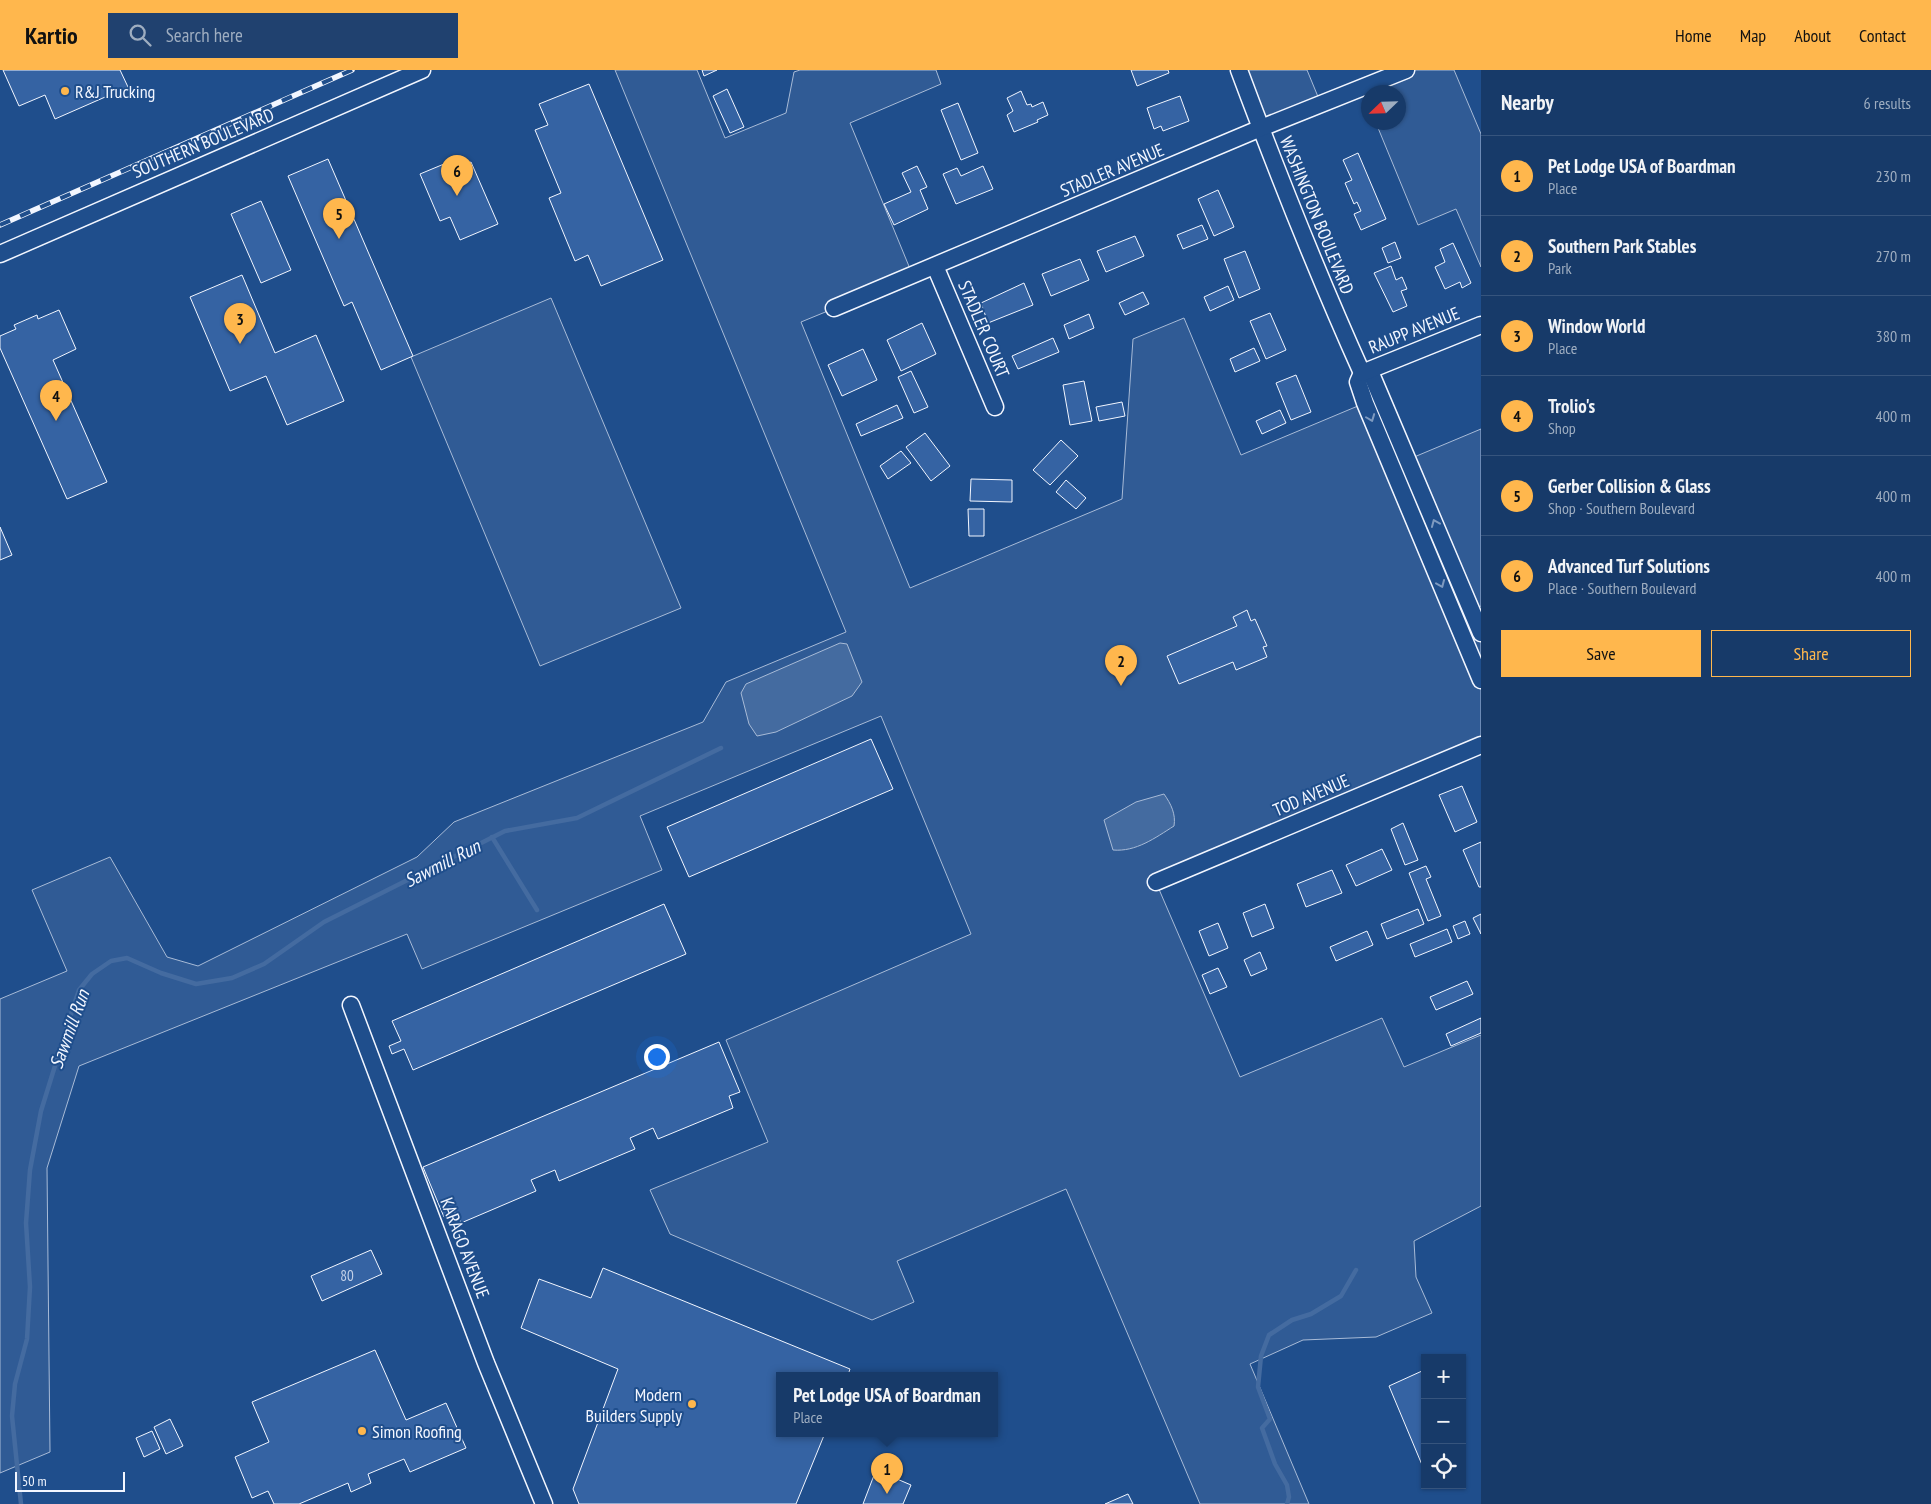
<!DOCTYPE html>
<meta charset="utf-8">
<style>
body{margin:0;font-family:"PT Sans Narrow",sans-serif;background:#20416f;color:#f1f3f6}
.controls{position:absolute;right:15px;bottom:15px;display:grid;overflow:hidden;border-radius:0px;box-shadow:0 1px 4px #0004}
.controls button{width:45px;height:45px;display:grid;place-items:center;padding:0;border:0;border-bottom:1px solid #36547d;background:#173a69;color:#f1f3f6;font:25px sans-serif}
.compass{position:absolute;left:1361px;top:15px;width:45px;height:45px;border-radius:50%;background:#173a69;box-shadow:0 1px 4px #0004;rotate:247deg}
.scale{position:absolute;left:15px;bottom:12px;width:110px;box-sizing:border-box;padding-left:5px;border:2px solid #f2f6ff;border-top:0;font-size:14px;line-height:18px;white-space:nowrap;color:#f2f6ff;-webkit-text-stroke:4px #1f4e8c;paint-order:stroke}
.you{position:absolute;left:656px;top:986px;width:18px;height:18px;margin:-12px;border:4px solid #fff;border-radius:50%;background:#1a73e8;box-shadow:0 0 0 8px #1a73e833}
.badge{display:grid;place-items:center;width:32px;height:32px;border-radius:50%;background:#ffb74d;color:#111;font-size:16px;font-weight:700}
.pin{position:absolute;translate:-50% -41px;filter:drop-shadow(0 1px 2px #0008)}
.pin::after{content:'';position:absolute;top:26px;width:18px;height:15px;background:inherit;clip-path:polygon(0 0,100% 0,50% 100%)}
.popup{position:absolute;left:776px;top:1302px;width:222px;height:65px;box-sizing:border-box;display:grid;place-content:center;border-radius:0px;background:#173a69;filter:drop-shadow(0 1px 4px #0005);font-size:16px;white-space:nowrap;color:#9eadc0}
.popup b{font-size:19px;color:#f1f3f6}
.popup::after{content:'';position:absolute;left:50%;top:100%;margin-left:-10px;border:10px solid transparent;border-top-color:#173a69}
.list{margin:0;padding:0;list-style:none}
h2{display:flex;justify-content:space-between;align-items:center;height:65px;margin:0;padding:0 20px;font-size:21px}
h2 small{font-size:16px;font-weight:400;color:#9eadc0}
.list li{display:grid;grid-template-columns:32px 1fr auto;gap:15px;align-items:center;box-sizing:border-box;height:80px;padding:0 20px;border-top:1px solid #36547d}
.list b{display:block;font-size:19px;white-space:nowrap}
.list p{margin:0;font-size:16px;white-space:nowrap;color:#9eadc0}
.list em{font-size:16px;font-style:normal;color:#9eadc0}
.actions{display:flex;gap:10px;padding:15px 20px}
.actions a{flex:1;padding:11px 0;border:1px solid #ffb74d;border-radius:0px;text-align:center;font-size:18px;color:#ffb74d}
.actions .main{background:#ffb74d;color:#111}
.icon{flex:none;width:28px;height:28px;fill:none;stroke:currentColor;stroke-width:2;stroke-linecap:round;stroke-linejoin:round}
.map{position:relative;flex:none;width:1481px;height:1434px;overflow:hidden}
header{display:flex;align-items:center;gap:30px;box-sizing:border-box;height:70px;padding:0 25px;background:#ffb74d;color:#111}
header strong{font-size:24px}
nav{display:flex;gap:28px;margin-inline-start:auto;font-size:18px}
.search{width:350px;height:45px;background:#20416f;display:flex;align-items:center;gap:12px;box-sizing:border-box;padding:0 18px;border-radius:0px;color:#9eadc0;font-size:19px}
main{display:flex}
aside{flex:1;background:#173a69}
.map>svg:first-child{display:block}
.green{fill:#305b95;stroke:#a8bbd7}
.water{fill:#446ba0;stroke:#a8bbd7}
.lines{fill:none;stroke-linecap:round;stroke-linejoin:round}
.stream{stroke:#446ba0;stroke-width:4.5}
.building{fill:#3563a3;stroke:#f2f6ff}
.minor-casing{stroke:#f2f6ff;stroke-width:19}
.minor{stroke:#1f4e8c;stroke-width:16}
.rail-casing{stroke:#f2f6ff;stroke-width:5.5}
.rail{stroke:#1f4e8c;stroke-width:4;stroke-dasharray:11;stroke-linecap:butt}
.oneway{stroke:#7e9ac0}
.poi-dot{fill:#ffb74d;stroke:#1f4e8c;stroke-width:2}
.labels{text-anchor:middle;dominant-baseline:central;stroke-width:4;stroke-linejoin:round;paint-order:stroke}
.number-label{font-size:15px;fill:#c3d1e8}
.poi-label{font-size:18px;fill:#f2f6ff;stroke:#1f4e8c;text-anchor:start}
.street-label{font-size:18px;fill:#f2f6ff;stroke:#1f4e8c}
.water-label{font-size:19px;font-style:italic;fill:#f2f6ff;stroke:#1f4e8c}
</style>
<header>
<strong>Kartio</strong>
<div class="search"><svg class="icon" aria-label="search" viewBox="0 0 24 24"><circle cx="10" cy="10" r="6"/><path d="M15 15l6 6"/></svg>Search here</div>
<nav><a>Home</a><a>Map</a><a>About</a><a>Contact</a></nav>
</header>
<main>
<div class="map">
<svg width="1481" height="1434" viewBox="0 0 1481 1434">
<rect width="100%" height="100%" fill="#1f4e8c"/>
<!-- green -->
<g class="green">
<polygon points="615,0 697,0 725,68 786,43 794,2 800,0 936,0 941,14 850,53 913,206 801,252 910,518 1122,429 1133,269 1184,248 1241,385 1365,333 1362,303 1407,390 1481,359 1481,536 1472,541 1481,563 1481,675 1158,817 1240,1007 1382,948 1404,997 1481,965 1481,1136 1414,1171 1416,1207 1432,1243 1376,1267 1303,1270 1250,1294 1309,1434 1200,1434 1066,1119 897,1191 914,1232 872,1250 670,1164 650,1120 768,1072 726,970 971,864 881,646 640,746 662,800 422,899 407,864 79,996 47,1098 50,1382 0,1403 0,929 67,901 32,820 110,787 167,887 198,896 417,787 454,752 703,652 726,612 846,562"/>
<polygon points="1239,0 1307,0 1321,34 1261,58"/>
<polygon points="1406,0 1454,0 1481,64 1481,197 1456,139 1418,155 1376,53 1398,52 1398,22 1368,22 1368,35 1362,18"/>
<polygon points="551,228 681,538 540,596 411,287"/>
</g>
<!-- water -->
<g class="water">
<polygon points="840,573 847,574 862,612 852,626 776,662 757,666 749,654 741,623 746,614"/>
<path d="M 1164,724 C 1171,734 1176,744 1174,756 C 1155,768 1136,782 1113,780 L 1104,750 L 1136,732 Z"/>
</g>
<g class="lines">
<!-- stream -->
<g class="stream">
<polyline points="492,767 537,840"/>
<polyline points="21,1434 12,1346 15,1314 27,1269 30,1217 26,1153 30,1100 41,1041 72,941 79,920 92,904 111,891 127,888 161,903 196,914 232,908 264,894 324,852 505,761 577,748 721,678"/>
<polyline points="1287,1434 1289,1427 1287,1415 1275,1394 1262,1358 1270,1349 1258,1317 1261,1286 1269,1265 1292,1250 1311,1244 1341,1226 1356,1200"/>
</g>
</g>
<!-- building -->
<g class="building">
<polygon points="3,0 120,0 128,17 55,49 45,25 19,36"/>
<polygon points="702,0 717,0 704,6"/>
<polygon points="1131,0 1168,0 1169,3 1137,16"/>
<polygon points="589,14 663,190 601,216 588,185 575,191 549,128 561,123 535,60 548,55 539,34"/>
<polygon points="727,19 744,57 730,63 713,26"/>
<polygon points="1021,21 1027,35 1031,34 1032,37 1043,32 1048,45 1037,50 1038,52 1014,62 1007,45 1013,41 1007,28"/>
<polygon points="1180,26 1189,51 1163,61 1161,56 1154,59 1147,38"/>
<polygon points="958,33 978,83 961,90 941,40"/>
<polygon points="1358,83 1386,149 1361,160 1354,144 1361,141 1357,132 1354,134 1345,113 1352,110 1343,90"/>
<polygon points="328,89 413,286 381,300 352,232 344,236 288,106"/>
<polygon points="456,89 459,97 471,92 498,154 460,170 450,147 440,151 420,104"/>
<polygon points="917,96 927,117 920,120 928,139 894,155 884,134 911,122 902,103"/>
<polygon points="983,96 993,119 956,134 943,104 957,98 961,106"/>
<polygon points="1218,120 1234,157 1214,166 1198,129"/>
<polygon points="261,131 291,200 261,213 231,144"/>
<polygon points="1202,155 1208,169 1183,179 1177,165"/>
<polygon points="1135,166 1144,186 1106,202 1097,181"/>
<polygon points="1395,172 1401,188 1388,193 1382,178"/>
<polygon points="1453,173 1471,213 1462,218 1460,212 1445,219 1435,197 1445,192 1440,179"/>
<polygon points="1245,181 1260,219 1239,228 1224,189"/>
<polygon points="1080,189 1089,210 1051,226 1042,204"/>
<polygon points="1391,196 1396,210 1402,207 1407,219 1401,221 1407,236 1393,242 1374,203"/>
<polygon points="242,205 275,283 316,265 344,331 287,355 266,306 230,321 190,227"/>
<polygon points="1024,213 1033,235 988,253 981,233"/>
<polygon points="1228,216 1234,230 1210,241 1204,227"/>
<polygon points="1143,222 1149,234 1125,245 1119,233"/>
<polygon points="59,240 76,279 53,290 107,412 67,429 0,278 0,266 16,259 14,255 37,245 38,249"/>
<polygon points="1270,243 1286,280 1266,289 1250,251"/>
<polygon points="1089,244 1094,258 1069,269 1064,255"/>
<polygon points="922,253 936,284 901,301 887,270"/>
<polygon points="1053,268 1059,282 1018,299 1012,286"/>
<polygon points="1254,278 1260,291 1235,302 1230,289"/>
<polygon points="863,279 877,310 842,326 828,295"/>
<polygon points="911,301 928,337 914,343 898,307"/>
<polygon points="1296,305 1311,342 1291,350 1276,313"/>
<polygon points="1084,311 1092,351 1070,355 1063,315"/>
<polygon points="1122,332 1125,346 1099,351 1096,337"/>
<polygon points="897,335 903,348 861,366 856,354"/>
<polygon points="1280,340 1286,353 1262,364 1256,351"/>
<polygon points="925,363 950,396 931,411 906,377"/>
<polygon points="1061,370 1078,386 1050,415 1033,400"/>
<polygon points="901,381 911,393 888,409 880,396"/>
<polygon points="971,409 1012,410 1012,432 970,431"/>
<polygon points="1066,410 1086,428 1076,439 1056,422"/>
<polygon points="968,439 984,439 984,466 969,466"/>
<polygon points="0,457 12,485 0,490"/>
<polygon points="1247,540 1251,551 1255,549 1267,576 1263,577 1267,587 1236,600 1233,592 1179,614 1167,586 1237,556 1233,547"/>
<polygon points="871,669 893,719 689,807 667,757"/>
<polygon points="1462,716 1477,752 1455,762 1439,725"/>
<polygon points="1403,753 1418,790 1405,795 1391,759"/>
<polygon points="1481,772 1481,817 1479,817 1463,780"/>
<polygon points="1382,779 1392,800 1356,816 1346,795"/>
<polygon points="1426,796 1431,807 1426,809 1441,846 1428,851 1409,803"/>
<polygon points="1332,800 1342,823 1306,837 1297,814"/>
<polygon points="664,834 686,884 413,1000 404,979 392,984 389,976 401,971 392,951"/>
<polygon points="1265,834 1274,858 1252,867 1243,843"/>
<polygon points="1418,839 1424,854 1387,869 1381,854"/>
<polygon points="1481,844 1481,864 1473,848"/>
<polygon points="1465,851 1470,864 1458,869 1453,856"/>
<polygon points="1218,853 1228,878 1209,886 1199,861"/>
<polygon points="1447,859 1452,872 1415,887 1410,874"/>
<polygon points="1367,861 1373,875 1336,891 1330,877"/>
<polygon points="1260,882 1267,899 1251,906 1244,890"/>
<polygon points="1218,898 1227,917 1210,924 1202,905"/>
<polygon points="1467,911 1473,924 1436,940 1430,927"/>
<polygon points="1481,948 1481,963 1451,976 1446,964"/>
<polygon points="719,972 740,1022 729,1026 733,1038 658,1069 653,1058 630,1068 635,1079 559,1111 555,1100 531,1110 536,1121 461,1153 456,1142 444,1147 423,1097"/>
<polygon points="371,1180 382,1204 322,1231 311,1206"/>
<polygon points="603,1198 850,1299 848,1305 780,1305 780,1363 825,1363 796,1434 579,1434 573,1419 618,1299 521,1258 539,1209 591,1228"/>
<polygon points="375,1280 406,1350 446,1333 466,1378 410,1402 404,1389 368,1404 371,1413 351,1422 348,1413 299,1434 274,1434 268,1421 252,1428 235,1387 269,1372 252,1332"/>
<polygon points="1422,1301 1425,1307 1425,1402 1389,1316"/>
<polygon points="170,1349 183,1376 166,1384 154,1357"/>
<polygon points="152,1361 160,1379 144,1387 136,1368"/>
<polygon points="876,1400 911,1415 903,1434 863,1434"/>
<polygon points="1128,1424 1133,1434 1105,1434"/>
</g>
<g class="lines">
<!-- minor casing -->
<g class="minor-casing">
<g id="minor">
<path d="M 1239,0 C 1277,102 1317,203 1362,303 L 1372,306 L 1481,563"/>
<polyline points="0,184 422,0"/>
<polyline points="935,196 995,337"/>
<polyline points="834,238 1261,58 1406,0"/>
<polyline points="1362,303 1358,312 1365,333 1481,610"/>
<polyline points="1362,303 1481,255"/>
<polyline points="1156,812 1481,675"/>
<polyline points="351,935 486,1293 544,1434"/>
</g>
</g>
<!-- minor -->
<use href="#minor" class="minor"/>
<!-- rail casing -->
<g class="rail-casing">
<polyline id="rail" points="0,155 352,0"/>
</g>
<!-- rail -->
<use href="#rail" class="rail"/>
</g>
<!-- one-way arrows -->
<defs><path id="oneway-chevron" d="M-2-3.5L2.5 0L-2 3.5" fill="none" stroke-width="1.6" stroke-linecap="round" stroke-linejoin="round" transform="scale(1.25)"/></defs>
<g class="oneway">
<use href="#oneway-chevron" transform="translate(1371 348) rotate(69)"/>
<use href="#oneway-chevron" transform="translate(1435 453) rotate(-113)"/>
<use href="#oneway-chevron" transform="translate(1441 514) rotate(67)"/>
</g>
<!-- markers -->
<g class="poi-dot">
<circle cx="65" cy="21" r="5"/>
<circle cx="692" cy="1334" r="5"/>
<circle cx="362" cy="1361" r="5"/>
</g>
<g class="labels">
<!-- number labels -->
<g class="number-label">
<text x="347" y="1205">80</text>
</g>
<!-- poi labels -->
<g class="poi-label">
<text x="75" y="21">R&amp;J Trucking</text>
<text x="682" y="1324" text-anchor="end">Modern<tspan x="682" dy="21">Builders Supply</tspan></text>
<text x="372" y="1361">Simon Roofing</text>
</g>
<!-- street labels -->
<g class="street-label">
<text transform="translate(203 73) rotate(-23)">SOUTHERN BOULEVARD</text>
<text transform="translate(1112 100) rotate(-23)">STADLER AVENUE</text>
<text transform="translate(1317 145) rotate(68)">WASHINGTON BOULEVARD</text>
<text transform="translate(984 259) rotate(67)">STADLER COURT</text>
<text transform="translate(1414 260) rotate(-22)">RAUPP AVENUE</text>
<text transform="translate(1311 725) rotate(-23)">TOD AVENUE</text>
<text transform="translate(465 1178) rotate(69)">KARAGO AVENUE</text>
</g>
<!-- water labels -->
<g class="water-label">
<text transform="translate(442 793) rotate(-27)">Sawmill Run</text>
<text transform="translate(69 959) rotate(-70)">Sawmill Run</text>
</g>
</g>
</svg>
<div class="controls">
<button>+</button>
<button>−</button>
<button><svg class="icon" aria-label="locate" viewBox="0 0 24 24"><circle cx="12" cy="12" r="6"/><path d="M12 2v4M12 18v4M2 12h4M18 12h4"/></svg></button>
</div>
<svg class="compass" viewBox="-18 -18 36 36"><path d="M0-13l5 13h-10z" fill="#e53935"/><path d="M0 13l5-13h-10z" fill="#9eadc0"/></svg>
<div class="scale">50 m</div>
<div class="you"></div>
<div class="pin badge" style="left:887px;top:1424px">1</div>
<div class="popup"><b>Pet Lodge USA of Boardman</b>Place</div>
<div class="pin badge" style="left:1121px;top:616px">2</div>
<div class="pin badge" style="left:240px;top:274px">3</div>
<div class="pin badge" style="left:56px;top:351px">4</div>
<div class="pin badge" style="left:339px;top:169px">5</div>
<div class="pin badge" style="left:457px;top:126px">6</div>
</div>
<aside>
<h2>Nearby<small>6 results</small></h2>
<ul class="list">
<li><span class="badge">1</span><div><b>Pet Lodge USA of Boardman</b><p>Place</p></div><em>230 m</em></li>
<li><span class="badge">2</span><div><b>Southern Park Stables</b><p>Park</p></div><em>270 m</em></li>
<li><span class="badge">3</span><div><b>Window World</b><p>Place</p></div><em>380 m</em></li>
<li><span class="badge">4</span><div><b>Trolio's</b><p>Shop</p></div><em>400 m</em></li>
<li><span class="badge">5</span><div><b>Gerber Collision &amp; Glass</b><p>Shop · Southern Boulevard</p></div><em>400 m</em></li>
<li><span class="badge">6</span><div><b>Advanced Turf Solutions</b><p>Place · Southern Boulevard</p></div><em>400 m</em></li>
</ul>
<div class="actions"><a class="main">Save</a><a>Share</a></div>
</aside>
</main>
